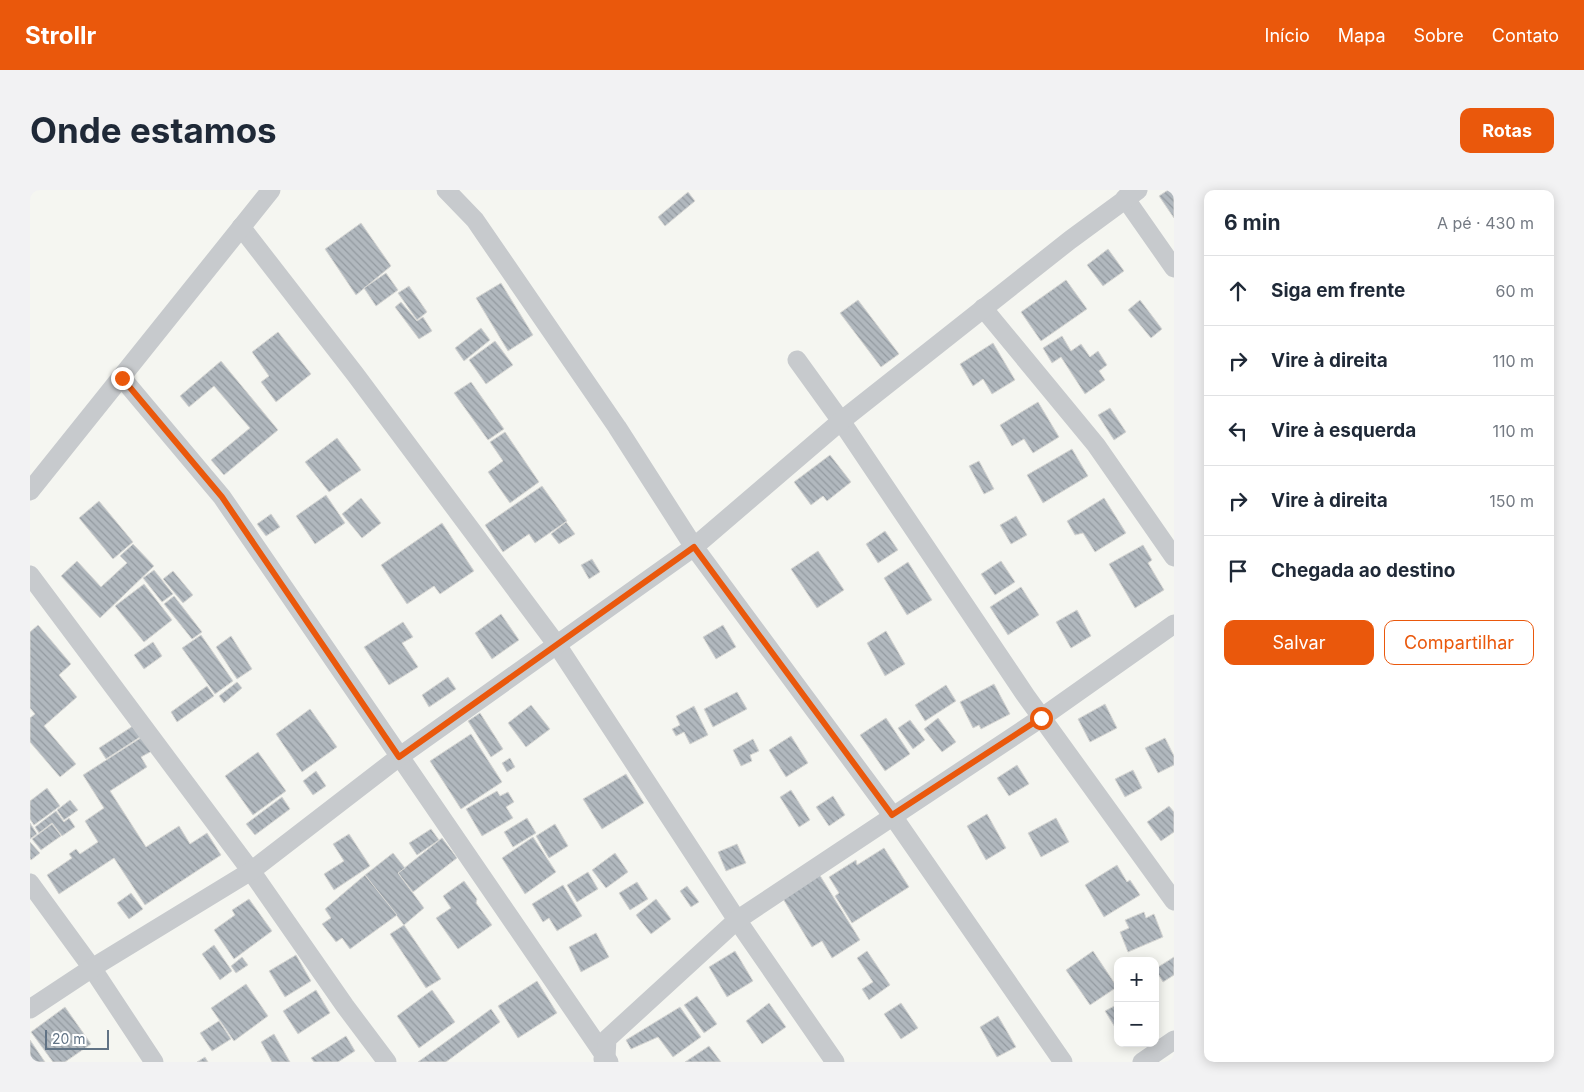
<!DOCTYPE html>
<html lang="pt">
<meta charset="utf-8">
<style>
body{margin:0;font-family:Inter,sans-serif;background:#f2f2f3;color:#1f2937}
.controls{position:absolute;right:15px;bottom:15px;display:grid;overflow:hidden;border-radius:10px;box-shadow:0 2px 12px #0003}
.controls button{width:45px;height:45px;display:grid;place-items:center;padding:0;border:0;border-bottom:1px solid #e0e1e3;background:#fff;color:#1f2937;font:25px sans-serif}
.scale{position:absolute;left:15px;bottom:12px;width:64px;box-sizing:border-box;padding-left:5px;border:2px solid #617385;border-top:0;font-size:14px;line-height:18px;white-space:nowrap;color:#617385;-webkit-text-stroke:4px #fff;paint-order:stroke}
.stop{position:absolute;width:15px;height:15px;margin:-11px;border:4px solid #ea580c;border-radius:50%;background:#fff}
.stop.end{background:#ea580c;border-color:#fff;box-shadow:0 1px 5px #0008}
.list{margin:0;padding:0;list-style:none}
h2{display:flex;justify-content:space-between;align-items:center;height:65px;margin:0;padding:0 20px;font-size:21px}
h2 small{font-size:16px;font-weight:400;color:#747a83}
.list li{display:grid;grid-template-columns:32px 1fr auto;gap:15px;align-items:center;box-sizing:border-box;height:70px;padding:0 20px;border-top:1px solid #e0e1e3}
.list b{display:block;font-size:19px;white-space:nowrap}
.list em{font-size:16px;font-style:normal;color:#747a83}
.actions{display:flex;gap:10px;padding:15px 20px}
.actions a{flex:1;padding:11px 0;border:1px solid #ea580c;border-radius:10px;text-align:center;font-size:18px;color:#ea580c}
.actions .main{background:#ea580c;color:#fff}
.icon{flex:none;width:28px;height:28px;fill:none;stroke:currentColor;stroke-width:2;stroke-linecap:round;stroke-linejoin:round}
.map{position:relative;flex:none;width:1144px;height:872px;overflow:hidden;border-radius:10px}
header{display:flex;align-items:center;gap:30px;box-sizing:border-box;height:70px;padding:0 25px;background:#ea580c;color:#fff}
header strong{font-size:24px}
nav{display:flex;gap:28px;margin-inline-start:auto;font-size:18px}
.intro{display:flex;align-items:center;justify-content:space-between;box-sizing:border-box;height:120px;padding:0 30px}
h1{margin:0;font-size:35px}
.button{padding:12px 22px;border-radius:10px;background:#ea580c;color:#fff;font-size:18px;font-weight:700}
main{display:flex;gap:30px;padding:0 30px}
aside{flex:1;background:#fff;border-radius:10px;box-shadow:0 2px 12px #0003}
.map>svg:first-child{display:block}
.building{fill:url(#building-back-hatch);stroke:#d7d7d4}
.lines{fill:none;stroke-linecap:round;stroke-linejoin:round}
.minor{stroke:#c7cacd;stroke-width:19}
.route{stroke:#ea580c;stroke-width:6}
</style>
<header>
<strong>Strollr</strong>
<nav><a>Início</a><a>Mapa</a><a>Sobre</a><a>Contato</a></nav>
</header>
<div class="intro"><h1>Onde estamos</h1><a class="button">Rotas</a></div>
<main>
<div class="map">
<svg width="1144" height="872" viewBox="0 0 1144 872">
<defs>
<pattern id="building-back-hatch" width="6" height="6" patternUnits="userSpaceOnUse" patternTransform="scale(1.25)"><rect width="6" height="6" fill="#b1b8be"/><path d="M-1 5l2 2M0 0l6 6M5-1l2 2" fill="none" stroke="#939aa0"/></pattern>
</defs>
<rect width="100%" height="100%" fill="#f5f6f1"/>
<!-- building -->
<g class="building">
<polygon points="1138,0 1144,0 1144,28 1129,6"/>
<polygon points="658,2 665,11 635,36 628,27"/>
<polygon points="331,33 361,76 326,105 295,59"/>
<polygon points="1078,59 1094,81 1073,96 1057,75"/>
<polygon points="356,83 368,100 346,116 334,98"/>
<polygon points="1036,90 1057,119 1011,151 991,122"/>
<polygon points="471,93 503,145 478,161 446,108"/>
<polygon points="379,96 397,122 387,130 368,103"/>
<polygon points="828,110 869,164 851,177 810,123"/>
<polygon points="1110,110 1132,139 1121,148 1098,120"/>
<polygon points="371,112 387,131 393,127 402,141 389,149 365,117"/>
<polygon points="451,138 460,150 434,171 425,158"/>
<polygon points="248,142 281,184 246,212 231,192 239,186 222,162"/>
<polygon points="1032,146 1041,161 1051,154 1060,167 1068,161 1077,175 1069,181 1075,190 1055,204 1031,167 1022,173 1013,158"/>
<polygon points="465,151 483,175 456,194 439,170"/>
<polygon points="963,153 985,190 962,204 953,189 943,196 930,174"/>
<polygon points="191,171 248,240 194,285 181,270 220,238 184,196 159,217 150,206"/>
<polygon points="441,192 474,239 458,250 424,203"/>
<polygon points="1008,212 1029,247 1003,263 994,249 982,256 970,235"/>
<polygon points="1080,218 1096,242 1084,250 1068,225"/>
<polygon points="475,242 509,292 480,313 458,282 473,271 460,252"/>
<polygon points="307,248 331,280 299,302 275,272"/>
<polygon points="1042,259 1058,286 1013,313 997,285"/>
<polygon points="800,265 821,292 797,311 793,306 781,315 764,292"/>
<polygon points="949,271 964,299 954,304 939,276"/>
<polygon points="512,296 537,331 505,353 499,344 473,362 455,335"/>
<polygon points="296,305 315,333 285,354 266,326"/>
<polygon points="331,308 351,333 332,348 312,324"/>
<polygon points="1074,308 1096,343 1065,362 1053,343 1045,345 1037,331"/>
<polygon points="69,311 103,352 83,369 49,328"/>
<polygon points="241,324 250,337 236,346 227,334"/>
<polygon points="986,326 997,345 981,354 970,335"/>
<polygon points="536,332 545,344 529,354 521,344"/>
<polygon points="412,333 444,381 410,404 404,396 377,414 351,375"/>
<polygon points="855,341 868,360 848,373 836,354"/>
<polygon points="103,354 124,376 70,428 31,386 47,371 71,397 97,373 90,366"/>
<polygon points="1113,355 1122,370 1118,373 1134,400 1105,418 1079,374"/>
<polygon points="788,361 814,400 787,418 761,379"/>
<polygon points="562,369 570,382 559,389 551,375"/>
<polygon points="971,371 985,392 965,405 951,384"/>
<polygon points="878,372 902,410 877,425 854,388"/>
<polygon points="124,380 143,404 132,412 113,388"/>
<polygon points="143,381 163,405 153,413 133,389"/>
<polygon points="114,394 142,430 114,452 85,416"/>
<polygon points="991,397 1009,425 978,445 960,417"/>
<polygon points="144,406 172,442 162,449 134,414"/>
<polygon points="1047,420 1061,446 1041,458 1026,432"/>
<polygon points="471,424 489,450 462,469 445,443"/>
<polygon points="373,432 383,447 372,453 388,477 359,495 334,457"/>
<polygon points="8,435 41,474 29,485 47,507 14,536 46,574 30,587 0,552 0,528 5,524 0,518 0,442"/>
<polygon points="693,435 706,457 686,469 673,447"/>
<polygon points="856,441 875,474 855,486 837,453"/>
<polygon points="171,445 203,491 185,504 152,458"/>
<polygon points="201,446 222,479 207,489 186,457"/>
<polygon points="123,452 132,466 114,479 104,465"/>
<polygon points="418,487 426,499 399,517 392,505"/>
<polygon points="207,492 212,498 194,513 189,506"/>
<polygon points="964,494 980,524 951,539 949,535 943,538 930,512"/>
<polygon points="916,495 926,511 895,531 885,515"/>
<polygon points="177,496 184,506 147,532 141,522"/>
<polygon points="707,502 717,519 683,537 674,519"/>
<polygon points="1075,514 1087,538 1060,552 1048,529"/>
<polygon points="501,515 520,539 496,557 478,533"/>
<polygon points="664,516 678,545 660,554 654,542 646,546 642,539 650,535 646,526"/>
<polygon points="280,519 307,557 272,582 246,544"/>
<polygon points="450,523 473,559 461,567 438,531"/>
<polygon points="856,528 880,564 855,581 830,545"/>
<polygon points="908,528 926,552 912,562 894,539"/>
<polygon points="880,530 895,550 883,559 868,538"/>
<polygon points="103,536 110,547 76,569 69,558"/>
<polygon points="441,544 472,592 431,619 400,571"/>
<polygon points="761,546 778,573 756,587 739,560"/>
<polygon points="112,547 122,561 111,567 117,577 80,601 116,657 149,636 160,654 177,643 191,665 115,715 84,668 29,704 17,685 42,668 39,664 46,659 50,664 68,652 55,631 74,618 53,585"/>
<polygon points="1135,548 1144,566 1144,575 1128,583 1115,558"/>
<polygon points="723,549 729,561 720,565 722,571 711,576 703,560"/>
<polygon points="228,562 256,601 223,625 195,586"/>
<polygon points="480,568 485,577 477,582 472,573"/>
<polygon points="987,575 999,594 979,606 967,588"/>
<polygon points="1103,580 1112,598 1095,607 1085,589"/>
<polygon points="286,581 296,596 283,605 273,591"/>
<polygon points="596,584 614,613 572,639 553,609"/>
<polygon points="17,598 30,616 4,635 0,629 0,611"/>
<polygon points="761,600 780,630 769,637 750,607"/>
<polygon points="467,601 470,606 478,602 484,612 476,617 483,628 452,646 436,619"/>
<polygon points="803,606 815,625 799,636 786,617"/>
<polygon points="252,607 260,619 225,645 216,634"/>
<polygon points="40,610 48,620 34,630 27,620"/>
<polygon points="1139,616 1144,622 1144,642 1131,651 1117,632"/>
<polygon points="26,621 34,632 39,628 45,637 32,646 22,633 9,643 5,637"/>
<polygon points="957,624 976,658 956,670 937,636"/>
<polygon points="497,628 506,643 483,657 474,642"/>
<polygon points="1026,628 1039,652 1011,667 998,643"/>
<polygon points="0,633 7,644 0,649"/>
<polygon points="22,634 31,646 11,660 2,649"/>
<polygon points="525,634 538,656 519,668 506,646"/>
<polygon points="401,639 409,650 387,665 379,653"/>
<polygon points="319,644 340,676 304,700 294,684 314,671 303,654"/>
<polygon points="503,647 526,682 495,704 472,668"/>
<polygon points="412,648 427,668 383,702 368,683"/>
<polygon points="0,652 10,663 1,670 0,668"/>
<polygon points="707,654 716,673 696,681 688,662"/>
<polygon points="854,658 879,697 822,733 805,706 809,703 799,687 826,670 827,675"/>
<polygon points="363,663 375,678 368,683 394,718 374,735 335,685"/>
<polygon points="585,663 598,682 576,698 562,680"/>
<polygon points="1087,675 1097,692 1100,690 1110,705 1074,727 1055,695"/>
<polygon points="558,682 568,699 547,712 537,695"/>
<polygon points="789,684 830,750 802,768 792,751 782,757 752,707"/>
<polygon points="335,685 367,725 320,759 312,748 306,752 292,734 301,728 295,719"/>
<polygon points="434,691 447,709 446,713 462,735 428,759 406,728 421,718 413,706"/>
<polygon points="607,692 618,709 600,720 589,703"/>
<polygon points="533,695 552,726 527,741 519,728 513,732 502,714"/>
<polygon points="657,696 669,712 661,717 650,701"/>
<polygon points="101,703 113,719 99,729 87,713"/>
<polygon points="219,709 242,741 204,769 184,740 205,725 202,720"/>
<polygon points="626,709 641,729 621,744 606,725"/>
<polygon points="1114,722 1116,728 1124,724 1133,747 1098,762 1090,742 1099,738 1095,730"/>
<polygon points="374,735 411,789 396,798 360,744"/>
<polygon points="566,743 579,767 551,782 539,757"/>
<polygon points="184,755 202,781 190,790 172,764"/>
<polygon points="705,761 723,791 697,807 679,777"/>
<polygon points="837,761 860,795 839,810 832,799 843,792 827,768"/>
<polygon points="1063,761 1087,797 1060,815 1036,780"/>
<polygon points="266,765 281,791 255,807 239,781"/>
<polygon points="212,767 218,775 206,783 201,776"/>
<polygon points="1144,767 1144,785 1133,792 1125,779"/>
<polygon points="507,791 527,823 488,848 468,816"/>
<polygon points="216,794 238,826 204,851 181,818"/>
<polygon points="286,800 300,823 268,844 253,821"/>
<polygon points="402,800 425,832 389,858 367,826"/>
<polygon points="667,806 687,834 674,843 654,815"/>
<polygon points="739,813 756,837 732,854 716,831"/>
<polygon points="871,813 888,838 871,849 854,824"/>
<polygon points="1088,814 1088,842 1075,821"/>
<polygon points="35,817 61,854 35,872 23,872 1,842"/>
<polygon points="650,817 671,847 643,867 628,847 601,859 596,850"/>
<polygon points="461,819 470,832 416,872 388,872"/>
<polygon points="968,826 986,857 967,867 950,837"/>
<polygon points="189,831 201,849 182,861 170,843"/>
<polygon points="244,844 260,872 242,872 231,852"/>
<polygon points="316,846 325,861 308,872 284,872 281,868"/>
<polygon points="0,850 15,872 0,872"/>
<polygon points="679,856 691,872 655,872"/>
<polygon points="175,867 178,872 167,872"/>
</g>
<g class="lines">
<!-- minor -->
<g class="minor">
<polyline points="416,0 445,30 587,237 664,357 862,625 1033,872"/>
<polyline points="1095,8 1144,78"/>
<polyline points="211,37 325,184 527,455 707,730 805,872"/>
<polyline points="953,118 1066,255 1144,367"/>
<polyline points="767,170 811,231 996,506 1144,711"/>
<polyline points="92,188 192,307 579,872"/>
<polyline points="0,301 241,0"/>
<polyline points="0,385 221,681 315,816 357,872"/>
<polyline points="0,693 62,778 124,872"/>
<polyline points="0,819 62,778 221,681 369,567 664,357 811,231 1040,50 1108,0"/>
<polyline points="573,869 576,867 577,849 707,730 1011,528 1144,434"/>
<polyline points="1112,872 1144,850"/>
</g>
</g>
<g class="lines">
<!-- route -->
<polyline class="route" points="92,188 192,307 369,567 664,357 862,625 1011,528"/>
</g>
</svg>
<div class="controls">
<button>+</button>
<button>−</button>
</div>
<div class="scale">20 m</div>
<div class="stop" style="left:1011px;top:528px"></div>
<div class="stop end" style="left:92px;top:188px"></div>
</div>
<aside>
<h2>6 min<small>A pé · 430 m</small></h2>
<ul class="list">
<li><svg class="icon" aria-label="ahead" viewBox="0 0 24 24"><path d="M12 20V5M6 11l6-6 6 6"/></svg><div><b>Siga em frente</b></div><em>60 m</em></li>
<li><svg class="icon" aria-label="right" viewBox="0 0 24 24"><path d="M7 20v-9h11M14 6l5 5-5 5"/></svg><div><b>Vire à direita</b></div><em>110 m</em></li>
<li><svg class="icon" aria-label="left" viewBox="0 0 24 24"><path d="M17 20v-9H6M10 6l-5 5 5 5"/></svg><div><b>Vire à esquerda</b></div><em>110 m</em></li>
<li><svg class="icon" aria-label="right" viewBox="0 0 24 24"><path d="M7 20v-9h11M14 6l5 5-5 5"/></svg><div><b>Vire à direita</b></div><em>150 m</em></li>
<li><svg class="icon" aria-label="arrive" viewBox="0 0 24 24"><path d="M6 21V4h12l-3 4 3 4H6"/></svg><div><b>Chegada ao destino</b></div></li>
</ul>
<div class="actions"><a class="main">Salvar</a><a>Compartilhar</a></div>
</aside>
</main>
